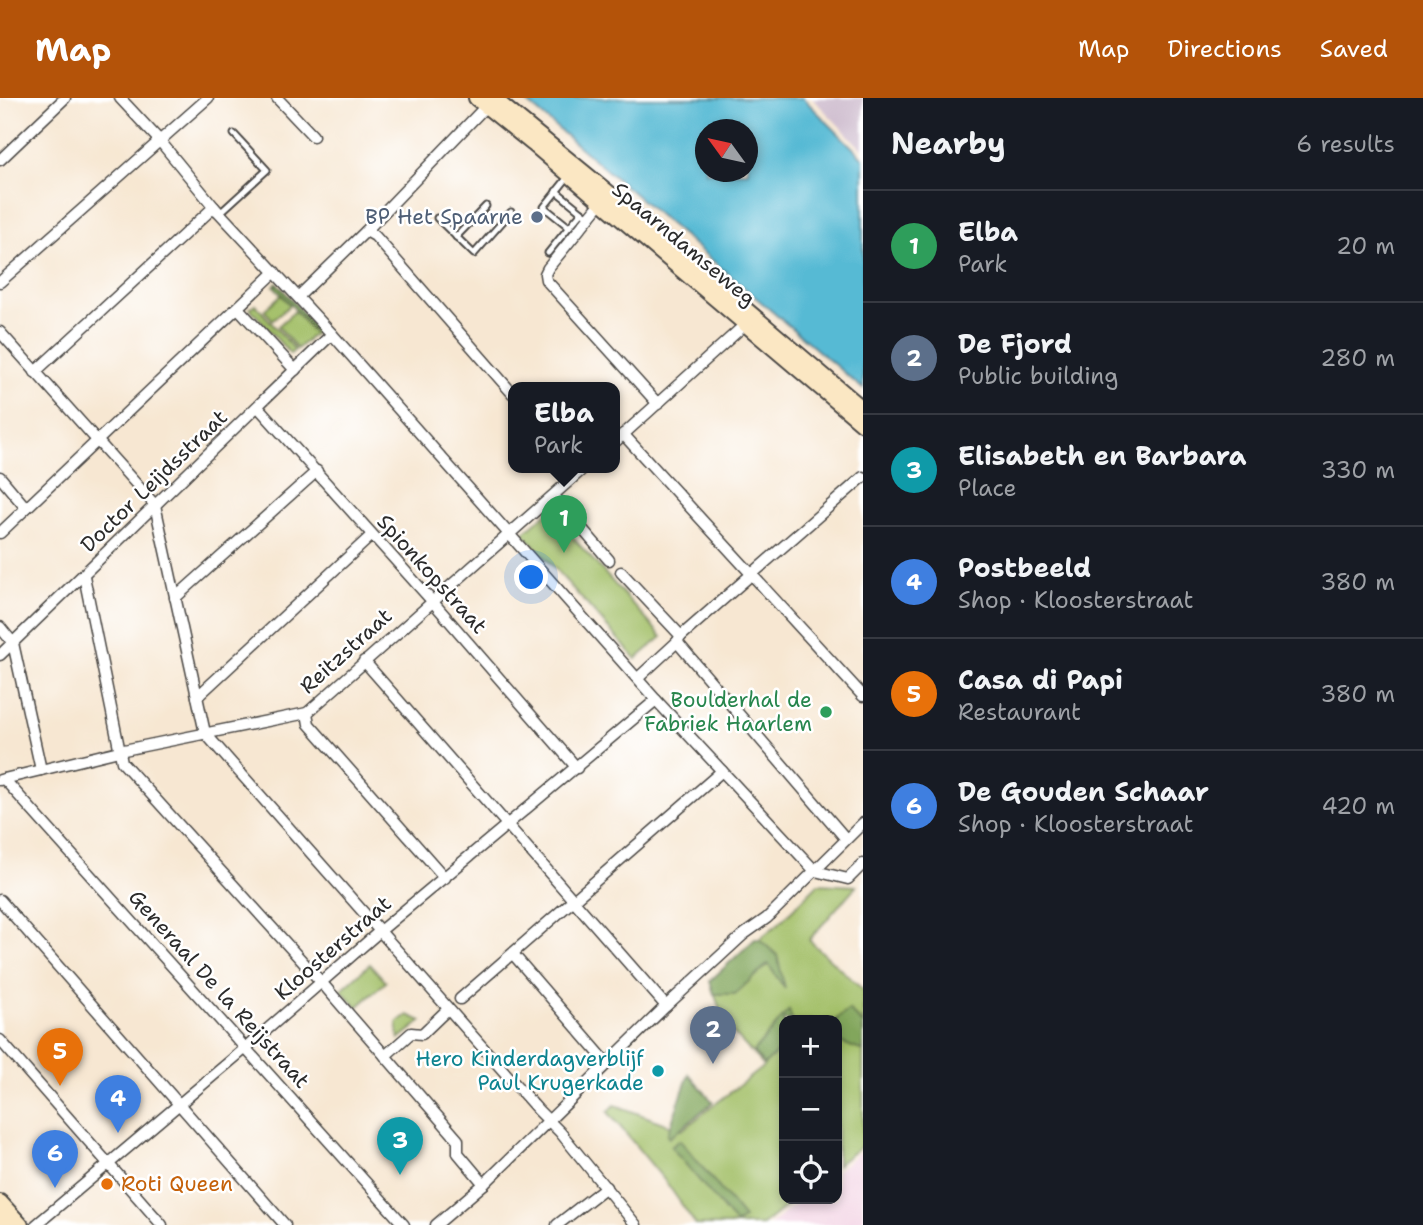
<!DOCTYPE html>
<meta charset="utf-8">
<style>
body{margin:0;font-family:"Shantell Sans",sans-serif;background:#20242c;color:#f1f3f6}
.controls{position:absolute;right:21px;bottom:21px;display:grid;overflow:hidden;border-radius:14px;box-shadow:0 4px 10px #0003}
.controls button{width:63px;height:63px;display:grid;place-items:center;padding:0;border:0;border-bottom:2px solid #363941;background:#171b24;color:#f1f3f6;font:35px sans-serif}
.compass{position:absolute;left:695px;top:21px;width:63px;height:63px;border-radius:50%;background:#171b24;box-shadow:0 4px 10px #0003;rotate:303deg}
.you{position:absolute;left:532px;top:480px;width:24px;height:24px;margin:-18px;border:5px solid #fff;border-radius:50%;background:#1a73e8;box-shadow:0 0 0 10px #1a73e833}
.badge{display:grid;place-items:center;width:46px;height:46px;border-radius:50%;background:#b45309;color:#fff;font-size:23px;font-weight:700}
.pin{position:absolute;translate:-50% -58px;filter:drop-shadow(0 2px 4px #0008)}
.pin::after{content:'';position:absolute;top:37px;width:24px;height:21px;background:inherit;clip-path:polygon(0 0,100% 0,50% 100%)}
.popup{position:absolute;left:508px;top:284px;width:112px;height:91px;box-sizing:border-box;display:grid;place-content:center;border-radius:14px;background:#171b24;filter:drop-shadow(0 2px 5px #0005);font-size:23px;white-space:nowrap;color:#9ea1a6}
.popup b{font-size:26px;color:#f1f3f6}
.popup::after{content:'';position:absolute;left:50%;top:100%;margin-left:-14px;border:14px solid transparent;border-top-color:#171b24}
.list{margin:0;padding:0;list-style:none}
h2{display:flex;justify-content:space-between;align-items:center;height:91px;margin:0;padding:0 28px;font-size:30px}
h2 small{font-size:23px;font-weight:400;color:#9ea1a6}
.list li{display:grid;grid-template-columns:46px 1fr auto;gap:21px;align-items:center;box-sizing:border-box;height:112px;padding:0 28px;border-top:2px solid #363941}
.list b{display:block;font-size:26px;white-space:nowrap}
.list p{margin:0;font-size:23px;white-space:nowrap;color:#9ea1a6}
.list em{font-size:23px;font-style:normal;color:#9ea1a6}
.icon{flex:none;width:38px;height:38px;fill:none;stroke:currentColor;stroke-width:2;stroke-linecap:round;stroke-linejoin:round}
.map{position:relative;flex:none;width:863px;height:1127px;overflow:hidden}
header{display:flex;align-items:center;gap:42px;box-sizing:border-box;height:98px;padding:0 35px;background:#b45309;color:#fff}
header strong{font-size:33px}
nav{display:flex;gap:38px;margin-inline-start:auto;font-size:24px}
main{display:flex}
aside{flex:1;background:#171b24}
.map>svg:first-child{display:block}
.built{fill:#f2cfe1}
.industrial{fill:#cfbdcf}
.green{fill:#a3bf67;stroke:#677549;stroke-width:2}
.forest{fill:#82a65c;stroke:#566844;stroke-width:2}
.water{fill:#56bad4;stroke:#407280;stroke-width:2;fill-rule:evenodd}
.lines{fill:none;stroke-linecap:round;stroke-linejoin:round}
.lane-casing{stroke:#4a4744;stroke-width:9}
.street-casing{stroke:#4a4744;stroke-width:13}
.secondary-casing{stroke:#4a4744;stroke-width:18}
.lane{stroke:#fff;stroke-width:5}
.street{stroke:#fff;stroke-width:10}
.secondary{stroke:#fbe7c3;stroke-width:14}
.service-dot{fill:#5c6f8a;stroke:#fff;stroke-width:2.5}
.leisure-dot{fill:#2e9e5b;stroke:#fff;stroke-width:2.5}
.culture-dot{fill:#0f9aa8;stroke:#fff;stroke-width:2.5}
.food-dot{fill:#e8710a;stroke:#fff;stroke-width:2.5}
.labels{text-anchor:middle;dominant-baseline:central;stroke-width:5;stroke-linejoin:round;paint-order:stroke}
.service-label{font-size:21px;fill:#4e5e75;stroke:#fff;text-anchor:end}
.street-label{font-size:21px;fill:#2b2b2b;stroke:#fff}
.leisure-label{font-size:21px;fill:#27864d;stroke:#fff;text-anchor:end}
.culture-label{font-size:21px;fill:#0d838f;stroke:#fff;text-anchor:end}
.food-label{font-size:21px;fill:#c56008;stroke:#fff;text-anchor:start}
</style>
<header>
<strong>Map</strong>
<nav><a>Map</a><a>Directions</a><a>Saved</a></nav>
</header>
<main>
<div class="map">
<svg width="863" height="1127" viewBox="0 0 863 1127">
<rect width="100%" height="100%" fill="#fff"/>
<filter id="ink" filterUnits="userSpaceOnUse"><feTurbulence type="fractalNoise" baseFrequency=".0143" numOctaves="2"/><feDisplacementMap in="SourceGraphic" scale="14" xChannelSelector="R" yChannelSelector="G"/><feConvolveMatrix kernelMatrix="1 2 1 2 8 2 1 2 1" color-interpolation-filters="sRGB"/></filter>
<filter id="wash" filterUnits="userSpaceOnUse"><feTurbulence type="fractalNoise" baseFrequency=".00686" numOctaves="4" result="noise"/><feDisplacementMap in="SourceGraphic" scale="28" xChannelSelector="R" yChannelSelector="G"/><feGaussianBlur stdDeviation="1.57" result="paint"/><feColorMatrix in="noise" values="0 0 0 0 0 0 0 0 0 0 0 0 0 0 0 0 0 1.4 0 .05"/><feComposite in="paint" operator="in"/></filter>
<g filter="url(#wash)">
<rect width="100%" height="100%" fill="#f7e7d2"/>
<!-- built -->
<polygon class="built" points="862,1052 863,1127 770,1127 802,1101 837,1101 837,1073"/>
<!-- industrial -->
<polygon class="industrial" points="812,0 863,0 863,52"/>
<!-- green -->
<g class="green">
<polygon points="281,197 290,207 273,222 264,212"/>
<polygon points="255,206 295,252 290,256 250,210"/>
<polygon points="295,213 314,236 297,251 278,228"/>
<polygon points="549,413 662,539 636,561 523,435"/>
<polygon points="818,786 856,788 809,842 863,892 863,1047 837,1067 837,922 784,922 784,1101 795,1101 762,1127 696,1127 666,1084 608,1014 615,1007 682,1032 764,968 725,926 710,883 756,841 759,841 778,826"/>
<polygon points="370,866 386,884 357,909 341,892"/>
<polygon points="408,917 422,923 399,941 397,925"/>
</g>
<!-- forest -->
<g class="forest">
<polygon points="277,185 318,232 316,235 274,188"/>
<polygon points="755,841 759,841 777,857 785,891 768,866 735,896 714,896 710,883"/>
<polygon points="789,912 792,922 784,922 784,948 764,967 753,954"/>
<polygon points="849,912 863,926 863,953 837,943 837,922 835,922"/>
<polygon points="689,976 713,1004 669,1040 667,1038"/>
<polygon points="680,1042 744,1120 736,1126 671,1049"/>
</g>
<!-- water -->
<path class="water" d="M 522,0 L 803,0 L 863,60 L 863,291 ZM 706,32 L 748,32 L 748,74 L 706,74 Z"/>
</g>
<g filter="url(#ink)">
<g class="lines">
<!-- lane casing -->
<g class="lane-casing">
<g id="lane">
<polyline points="568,79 544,109 569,129 582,114 589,119"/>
<polyline points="556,93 582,114"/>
<polyline points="220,115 267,72 234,36"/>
<polyline points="437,120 474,156 511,114"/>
<polyline points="456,139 486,108"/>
<polyline points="548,155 569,129"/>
</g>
</g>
<!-- street casing -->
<g class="street-casing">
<g id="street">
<polyline points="120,0 160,43 214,109 332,236 656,602 815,773 848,781 863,766"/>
<polyline points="277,0 313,38"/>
<polyline points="0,62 65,0"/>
<polyline points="604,101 548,170 545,176 546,182 658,306"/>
<polyline points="366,133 375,138 513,296"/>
<polyline points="0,184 208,0"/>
<polyline points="299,198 366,133 486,8"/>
<polyline points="238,210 295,272"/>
<polyline points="0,234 155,407 205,635 538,1012 560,1034 636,1127"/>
<polyline points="35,274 214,109"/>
<polyline points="258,309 432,503 577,670"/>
<polyline points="623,336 863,598"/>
<polyline points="615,344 750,222"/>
<polyline points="0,379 26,410"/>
<polyline points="554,398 609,462"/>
<polyline points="0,435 275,174"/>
<polyline points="621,474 681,538"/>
<polyline points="84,478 122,664 322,885 458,1042 458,1055 484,1086"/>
<polyline points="175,500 317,373"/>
<polyline points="0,529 13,545 41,672"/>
<polyline points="677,544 846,741"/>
<polyline points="0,557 332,236"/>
<polyline points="364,563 666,908"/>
<polyline points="638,580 677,544 681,538 863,379"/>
<polyline points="197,599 371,438"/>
<polyline points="307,615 309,626 445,780"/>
<polyline points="4,681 404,1127"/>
<polyline points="0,682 119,653 307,615 585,369"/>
<polyline points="0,802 285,1127"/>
<polyline points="513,856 608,966"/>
<polyline points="460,901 722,673"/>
<polyline points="0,942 162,1127"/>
<polyline points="385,958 411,935 422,936 448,911"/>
<polyline points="36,1127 247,949 380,833 656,602"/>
<polyline points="436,1127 484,1086 666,908 743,837 767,820 863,725"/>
<polyline points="557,1127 606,1089"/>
</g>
</g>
<!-- secondary casing -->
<g class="secondary-casing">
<g id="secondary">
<polyline points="476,0 533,46 863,326"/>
<polyline points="493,0 609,95 863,311"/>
<polyline points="0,1104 21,1127"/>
<polyline points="0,1119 6,1127"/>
</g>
</g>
<!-- lane -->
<use href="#lane" class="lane"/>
<!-- street -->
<use href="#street" class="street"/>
<!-- secondary -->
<use href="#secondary" class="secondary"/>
</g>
</g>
<!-- markers -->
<circle class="service-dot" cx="537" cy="119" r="7"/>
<circle class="leisure-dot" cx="826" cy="614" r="7"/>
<circle class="culture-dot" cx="658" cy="973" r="7"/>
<circle class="food-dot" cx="107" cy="1086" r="7"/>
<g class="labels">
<!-- service labels -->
<g class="service-label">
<text x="523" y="119">BP Het Spaarne</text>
</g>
<!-- street labels -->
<g class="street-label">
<text transform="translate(684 146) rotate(40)">Spaarndamseweg</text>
<text transform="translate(154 383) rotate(-44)">Doctor Leijdsstraat</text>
<text transform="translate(432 476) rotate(48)">Spionkopstraat</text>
<text transform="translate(346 553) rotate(-42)">Reitzstraat</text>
<text transform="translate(333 850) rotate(-41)">Kloosterstraat</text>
<text transform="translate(219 891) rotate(48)">Generaal De la Reijstraat</text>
</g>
<!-- leisure labels -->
<g class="leisure-label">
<text x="812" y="602">Boulderhal de<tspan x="812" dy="24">Fabriek Haarlem</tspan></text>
</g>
<!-- culture labels -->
<g class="culture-label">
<text x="644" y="961">Hero Kinderdagverblijf<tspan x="644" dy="24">Paul Krugerkade</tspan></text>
</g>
<!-- food labels -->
<g class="food-label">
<text x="121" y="1086">Roti Queen</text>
</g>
</g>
</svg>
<div class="controls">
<button>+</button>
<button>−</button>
<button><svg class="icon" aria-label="locate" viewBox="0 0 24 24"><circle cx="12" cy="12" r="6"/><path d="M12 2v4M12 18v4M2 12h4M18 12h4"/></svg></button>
</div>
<svg class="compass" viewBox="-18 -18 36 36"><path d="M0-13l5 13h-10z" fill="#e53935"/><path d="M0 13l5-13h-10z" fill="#9ea1a6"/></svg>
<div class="you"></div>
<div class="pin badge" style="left:564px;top:455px;background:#2e9e5b">1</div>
<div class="popup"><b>Elba</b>Park</div>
<div class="pin badge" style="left:713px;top:966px;background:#5c6f8a">2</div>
<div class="pin badge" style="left:400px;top:1077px;background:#0f9aa8">3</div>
<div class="pin badge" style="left:118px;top:1035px;background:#3f7fe0">4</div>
<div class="pin badge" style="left:60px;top:988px;background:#e8710a">5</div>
<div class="pin badge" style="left:55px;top:1090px;background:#3f7fe0">6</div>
</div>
<aside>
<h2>Nearby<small>6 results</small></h2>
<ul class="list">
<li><span class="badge" style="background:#2e9e5b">1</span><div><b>Elba</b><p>Park</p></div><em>20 m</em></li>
<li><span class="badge" style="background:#5c6f8a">2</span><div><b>De Fjord</b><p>Public building</p></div><em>280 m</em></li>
<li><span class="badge" style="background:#0f9aa8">3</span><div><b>Elisabeth en Barbara</b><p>Place</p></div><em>330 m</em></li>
<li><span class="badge" style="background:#3f7fe0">4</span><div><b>Postbeeld</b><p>Shop · Kloosterstraat</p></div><em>380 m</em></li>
<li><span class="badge" style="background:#e8710a">5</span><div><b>Casa di Papi</b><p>Restaurant</p></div><em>380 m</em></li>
<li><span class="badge" style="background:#3f7fe0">6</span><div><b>De Gouden Schaar</b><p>Shop · Kloosterstraat</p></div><em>420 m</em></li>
</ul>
</aside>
</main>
